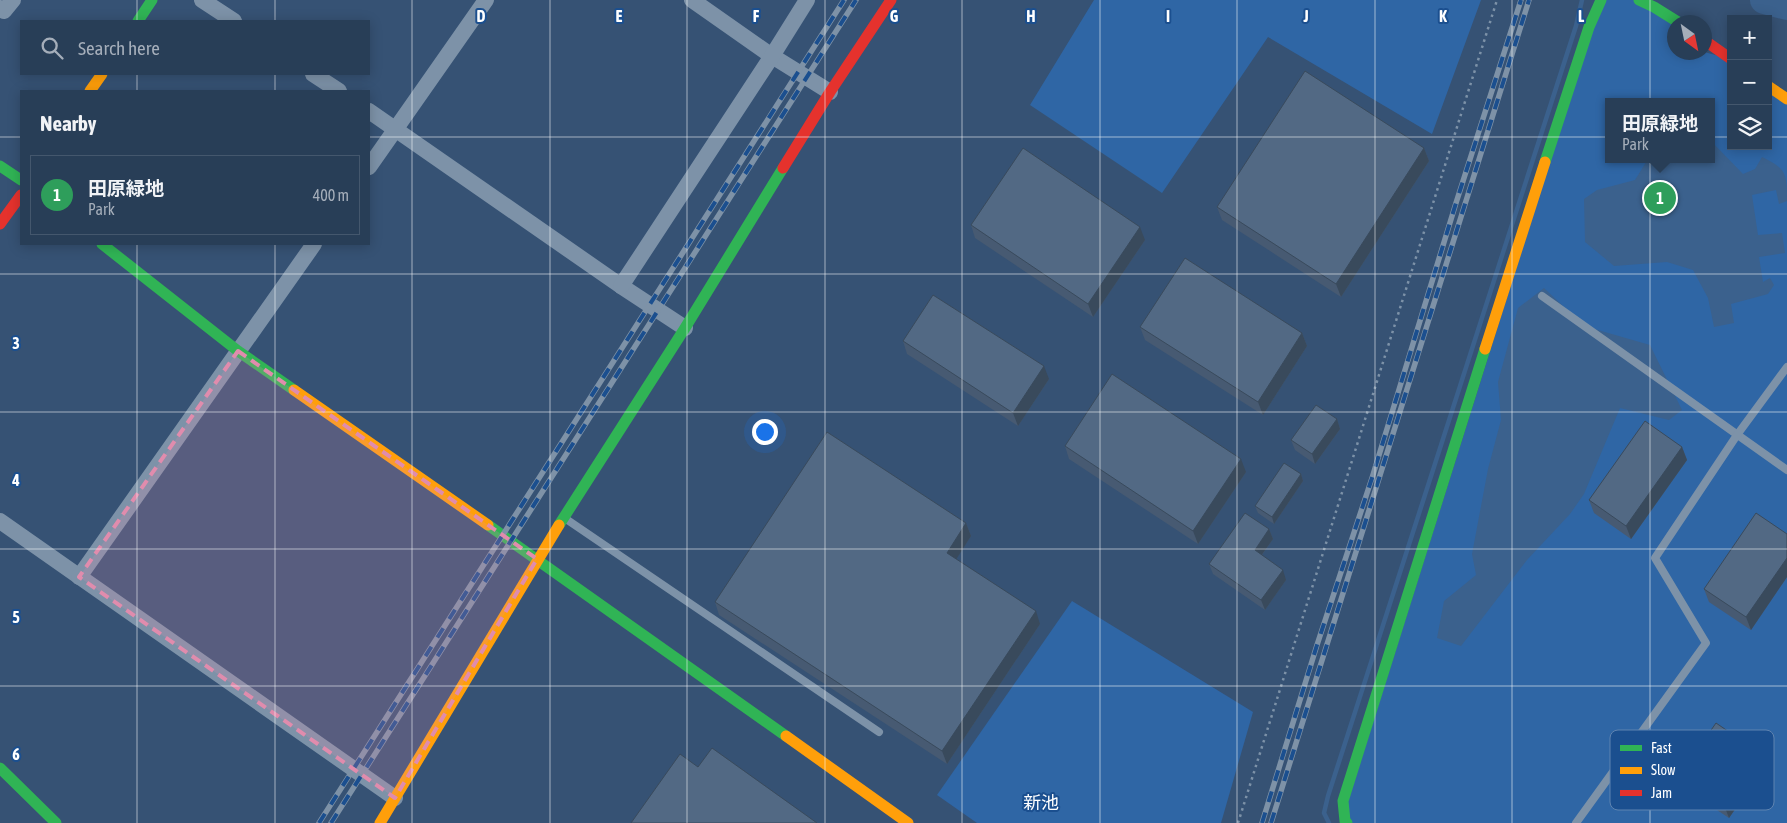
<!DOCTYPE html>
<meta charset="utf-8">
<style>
body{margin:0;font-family:"Asap Condensed","Noto Sans JP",sans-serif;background:#344961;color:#f1f3f6}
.controls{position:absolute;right:15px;top:15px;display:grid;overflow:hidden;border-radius:0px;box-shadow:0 2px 12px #0003}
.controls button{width:45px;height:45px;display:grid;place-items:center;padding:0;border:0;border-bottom:1px solid #44576d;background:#283e57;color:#f1f3f6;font:25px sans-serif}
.compass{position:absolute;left:1667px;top:15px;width:45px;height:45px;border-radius:50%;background:#283e57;box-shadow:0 2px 12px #0003;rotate:147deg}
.you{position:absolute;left:764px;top:431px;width:18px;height:18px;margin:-12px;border:4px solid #fff;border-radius:50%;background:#1a73e8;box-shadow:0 0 0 8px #1a73e833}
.badge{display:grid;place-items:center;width:32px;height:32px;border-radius:50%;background:#b9c2ce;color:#fff;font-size:16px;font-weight:700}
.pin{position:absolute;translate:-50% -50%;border:2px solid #fff;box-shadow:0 1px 5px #0006}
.popup{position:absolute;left:1605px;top:98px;width:110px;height:65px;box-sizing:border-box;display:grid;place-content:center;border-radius:0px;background:#283e57;filter:drop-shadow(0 1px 4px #0005);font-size:16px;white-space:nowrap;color:#a5aeba}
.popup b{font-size:19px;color:#f1f3f6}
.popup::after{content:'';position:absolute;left:50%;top:100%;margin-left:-10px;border:10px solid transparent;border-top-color:#283e57}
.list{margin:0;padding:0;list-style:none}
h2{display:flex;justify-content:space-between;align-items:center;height:65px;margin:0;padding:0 20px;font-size:21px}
h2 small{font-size:16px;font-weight:400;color:#a5aeba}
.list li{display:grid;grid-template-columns:32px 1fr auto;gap:15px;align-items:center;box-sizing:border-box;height:80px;margin:0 10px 10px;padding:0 10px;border:1px solid #44576d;border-radius:0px}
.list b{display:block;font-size:19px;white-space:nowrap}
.list p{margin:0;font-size:16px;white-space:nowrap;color:#a5aeba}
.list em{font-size:16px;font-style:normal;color:#a5aeba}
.icon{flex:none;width:28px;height:28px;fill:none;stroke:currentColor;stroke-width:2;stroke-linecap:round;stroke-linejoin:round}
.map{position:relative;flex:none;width:1787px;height:823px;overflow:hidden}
.search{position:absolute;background:#283e57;box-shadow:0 2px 12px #0003;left:20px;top:20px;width:350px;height:55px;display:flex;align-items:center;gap:12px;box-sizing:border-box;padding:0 18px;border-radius:0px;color:#a5aeba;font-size:19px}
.panel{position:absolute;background:#283e57;box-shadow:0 2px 12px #0003;left:20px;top:90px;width:350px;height:155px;border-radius:0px}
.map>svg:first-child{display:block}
.green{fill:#2f66a5;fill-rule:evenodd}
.water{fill:#3b618d}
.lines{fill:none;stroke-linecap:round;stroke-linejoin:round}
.stream{stroke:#3b618d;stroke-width:4.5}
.river{stroke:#3b618d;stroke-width:28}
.path{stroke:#7d92a8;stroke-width:2.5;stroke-dasharray:2.5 4;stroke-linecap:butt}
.lane{stroke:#7d92a8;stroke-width:8}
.street{stroke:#7d92a8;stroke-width:16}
.fast{stroke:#30b455;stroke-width:11}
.slow{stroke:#ff9f0a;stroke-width:11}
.jam{stroke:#e5322d;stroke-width:11}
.rail-casing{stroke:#7e92a7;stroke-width:5.5}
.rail{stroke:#1b4f8f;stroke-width:4;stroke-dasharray:11;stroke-linecap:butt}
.wall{fill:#475a72}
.shaded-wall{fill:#394a5c}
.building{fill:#526984;stroke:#394a5c}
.marked{fill:#e08cad;fill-opacity:0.2;stroke:#e08cad;stroke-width:4;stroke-dasharray:10 6;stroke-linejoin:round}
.grid{fill:none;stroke:#fff;stroke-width:1;stroke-opacity:0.55}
.labels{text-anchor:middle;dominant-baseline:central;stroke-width:4;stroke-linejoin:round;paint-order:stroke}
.quarter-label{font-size:18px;fill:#fff;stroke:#1b4f8f}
.key{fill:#1b4f8f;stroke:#5f84b1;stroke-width:1}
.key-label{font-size:14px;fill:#fff}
.grid-label{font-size:16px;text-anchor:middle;font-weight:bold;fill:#fff;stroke:#1b4f8f;stroke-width:4;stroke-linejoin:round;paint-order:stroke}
</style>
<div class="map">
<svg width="1787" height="823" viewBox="0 0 1787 823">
<rect width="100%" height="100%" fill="#365274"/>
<!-- green -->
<g class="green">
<polygon points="1094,0 1481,0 1432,134 1268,37 1162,193 1030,105"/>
<path d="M 1601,0 L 1639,0 L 1674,22 L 1674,52 L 1704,52 L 1731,59 L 1731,146 L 1768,146 L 1768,86 L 1787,99 L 1787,823 L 1349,823 L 1344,814 ZM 1609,102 L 1711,102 L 1711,159 L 1609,159 Z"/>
<polygon points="1072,601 1253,712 1221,823 977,823 937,795"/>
</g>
<!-- water -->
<g class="water">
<path d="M 1711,141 L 1743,174 L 1755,169 L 1762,157 C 1787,169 1787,174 1787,201 L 1779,204 L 1776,190 L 1752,195 L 1758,235 L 1782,233 L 1785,253 L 1759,257 L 1763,282 L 1770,278 L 1774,285 L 1768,294 L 1731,304 L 1734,323 L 1714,327 L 1708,298 L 1693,270 L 1667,262 L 1614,266 L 1585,242 L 1584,199 L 1597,190 L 1635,180 L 1648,159 L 1711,159 Z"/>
<polygon points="1544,288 1584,326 1650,345 1682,410 1669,420 1620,408 1584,494 1570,514 1527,560 1461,646 1437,638 1444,601 1476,575 1472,554 1488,469 1501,420 1498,382 1518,308"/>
</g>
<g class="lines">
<!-- stream -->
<polyline class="stream" points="1329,823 1324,813 1328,796 1576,26 1582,0"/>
<!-- river -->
<polyline class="river" points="1764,0 1787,6"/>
<!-- path -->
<polyline class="path" points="1238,823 1497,0"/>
<!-- lane -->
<g class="lane">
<polyline points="1542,296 1787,470"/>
<polyline points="566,519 879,732"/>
<polyline points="1576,823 1706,643 1655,558 1737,435 1787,367"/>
</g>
<!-- street -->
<g class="street">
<polyline points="202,0 234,21"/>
<polyline points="692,0 772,56 830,92"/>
<polyline points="0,8 4,11 13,0"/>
<polyline points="313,74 339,91"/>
<polyline points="369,111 621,286 685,328"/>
<polyline points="369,167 486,0"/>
<polyline points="621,286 772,56 807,0"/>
<polyline points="0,521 395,798"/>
<polyline points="79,577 314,244"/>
</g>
<!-- fast -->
<g class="fast">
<polyline points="1639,0 1654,7 1678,22"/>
<polyline points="138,21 152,0"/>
<polyline points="1545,162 1589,27 1601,0"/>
<polyline points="0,166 21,180"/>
<polyline points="102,244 238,351 294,390"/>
<polyline points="488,525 786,736"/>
<polyline points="559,525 685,328 783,168"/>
<polyline points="0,768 56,823"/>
<polyline points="1347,823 1345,821 1343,801 1485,349"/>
</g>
<!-- slow -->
<g class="slow">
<polyline points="1768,86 1787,99"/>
<polyline points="90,91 102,74"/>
<polyline points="1485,349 1545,162"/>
<polyline points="294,390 488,525"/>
<polyline points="786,736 908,823"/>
<polyline points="380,823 559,525"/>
</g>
<!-- jam -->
<g class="jam">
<polyline points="1704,40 1731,59"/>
<polyline points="783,168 830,92 891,0"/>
<polyline points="0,224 21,195"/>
</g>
<!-- rail casing -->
<g class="rail-casing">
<g id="rail">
<polyline points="319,823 844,0"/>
<polyline points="331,823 856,0"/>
<polyline points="1262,823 1317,645 1372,478 1456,203 1521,0"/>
<polyline points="1271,823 1529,0"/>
</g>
</g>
<!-- rail -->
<use href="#rail" class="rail"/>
</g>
<!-- wall -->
<g class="wall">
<polygon points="1424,148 1429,161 1341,297 1222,220 1217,207"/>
<polygon points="971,225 1145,240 1093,317 975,238"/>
<polygon points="1140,327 1302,333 1307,346 1263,415 1145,340"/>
<polygon points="903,341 1049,379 1018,426 907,354"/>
<polygon points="1337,419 1340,429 1315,464 1295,450 1291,440"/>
<polygon points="1065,446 1246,472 1198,544 1069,459"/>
<polygon points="1682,447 1687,460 1631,539 1594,513 1589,500"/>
<polygon points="1301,474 1303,481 1274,524 1258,513 1255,506"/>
<polygon points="966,523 971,536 956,559 1040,624 947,764 719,615 715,602"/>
<polygon points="1269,529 1273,539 1262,555 1286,580 1265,610 1213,574 1209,564"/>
<polygon points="1787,534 1787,577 1751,630 1709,602 1704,589"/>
<polygon points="1765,766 1729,818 1684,788 1680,775"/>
</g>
<!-- shaded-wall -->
<g class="shaded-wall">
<polygon points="1424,148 1429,161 1341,297 1336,284"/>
<polygon points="1140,227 1145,240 1093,317 1088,304"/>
<polygon points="1302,333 1307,346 1263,415 1258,402"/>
<polygon points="1044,366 1049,379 1018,426 1013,413"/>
<polygon points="1337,419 1340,429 1315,464 1312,454"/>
<polygon points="1682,447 1687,460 1631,539 1626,526"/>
<polygon points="1241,459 1246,472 1198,544 1193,531"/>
<polygon points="1301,474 1303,481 1274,524 1272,517"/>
<polygon points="966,523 971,536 952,566 947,553"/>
<polygon points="1269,529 1273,539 1258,560 1255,550"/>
<polygon points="1787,558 1787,577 1751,630 1746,617"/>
<polygon points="1283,570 1286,580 1265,610 1261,600"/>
<polygon points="1036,611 1040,624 947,764 942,751"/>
<polygon points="1760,753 1765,766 1729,818 1724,805"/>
</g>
<!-- building -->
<g class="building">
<polygon points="1305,71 1424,148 1336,284 1217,207"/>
<polygon points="1023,148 1140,227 1088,304 971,225"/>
<polygon points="1185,258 1302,333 1258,402 1140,327"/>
<polygon points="933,295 1044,366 1013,413 903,341"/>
<polygon points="1112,374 1241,459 1193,531 1065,446"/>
<polygon points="1316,405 1337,419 1312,454 1291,440"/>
<polygon points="1645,421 1682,447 1626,526 1589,500"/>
<polygon points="827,432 966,523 947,553 1036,611 942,751 715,602"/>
<polygon points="1284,463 1301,474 1272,517 1255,506"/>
<polygon points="1245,513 1269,529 1255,550 1283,570 1261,600 1209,564"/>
<polygon points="1756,513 1787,534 1787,558 1746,617 1704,589"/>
<polygon points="1716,723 1760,753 1724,805 1680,775"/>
<polygon points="712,748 817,823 631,823 680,754 698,767"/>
</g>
<!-- marked area -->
<path class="marked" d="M 238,351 L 537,559 L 395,798 L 79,577 Z"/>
<!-- grid -->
<path class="grid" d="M 137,0 L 137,21M 275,0 L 275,21M 412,0 L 412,823M 550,0 L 550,823M 687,0 L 687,823M 825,0 L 825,823M 962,0 L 962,823M 1100,0 L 1100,823M 1237,0 L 1237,823M 1375,0 L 1375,823M 1512,0 L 1512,823M 1650,0 L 1650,823M 137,74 L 137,91M 275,74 L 275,91M 0,137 L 21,137M 369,137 L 1731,137M 1768,137 L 1787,137M 137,244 L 137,823M 275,244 L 275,823M 0,274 L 1787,274M 0,412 L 1787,412M 0,549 L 1787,549M 0,686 L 1787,686"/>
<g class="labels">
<!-- quarter labels -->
<g class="quarter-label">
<text x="1041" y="802">新池</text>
</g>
</g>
<!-- legend -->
<rect x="1610" y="730" width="164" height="80" rx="8" class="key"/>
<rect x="1620" y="745" width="22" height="6" fill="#30b455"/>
<rect x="1620" y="767" width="22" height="7" fill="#ff9f0a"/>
<rect x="1620" y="790" width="22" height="6" fill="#e5322d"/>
<g class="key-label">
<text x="1651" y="753">Fast</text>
<text x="1651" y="775">Slow</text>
<text x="1651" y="798">Jam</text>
</g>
<g class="grid-label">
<text x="481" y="22">D</text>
<text x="619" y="22">E</text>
<text x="756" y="22">F</text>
<text x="894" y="22">G</text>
<text x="1031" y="22">H</text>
<text x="1168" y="22">I</text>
<text x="1306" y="22">J</text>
<text x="1443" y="22">K</text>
<text x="1581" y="22">L</text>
<text x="16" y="349">3</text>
<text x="16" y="486">4</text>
<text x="16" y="623">5</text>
<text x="16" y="760">6</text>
</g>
</svg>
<div class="controls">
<button>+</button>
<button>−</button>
<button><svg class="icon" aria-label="layers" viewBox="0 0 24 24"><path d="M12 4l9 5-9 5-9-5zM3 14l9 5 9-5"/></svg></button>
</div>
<svg class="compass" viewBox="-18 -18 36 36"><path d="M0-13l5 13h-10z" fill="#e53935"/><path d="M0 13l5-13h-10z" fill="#a5aeba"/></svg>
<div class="you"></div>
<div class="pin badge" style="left:1660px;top:198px;background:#2e9e5b">1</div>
<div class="popup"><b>田原緑地</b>Park</div>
<div class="search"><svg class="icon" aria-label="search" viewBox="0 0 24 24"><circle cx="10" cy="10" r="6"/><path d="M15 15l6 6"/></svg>Search here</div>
<section class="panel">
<h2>Nearby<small></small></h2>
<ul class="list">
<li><span class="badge" style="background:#2e9e5b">1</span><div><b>田原緑地</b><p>Park</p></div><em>400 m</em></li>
</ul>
</section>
</div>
